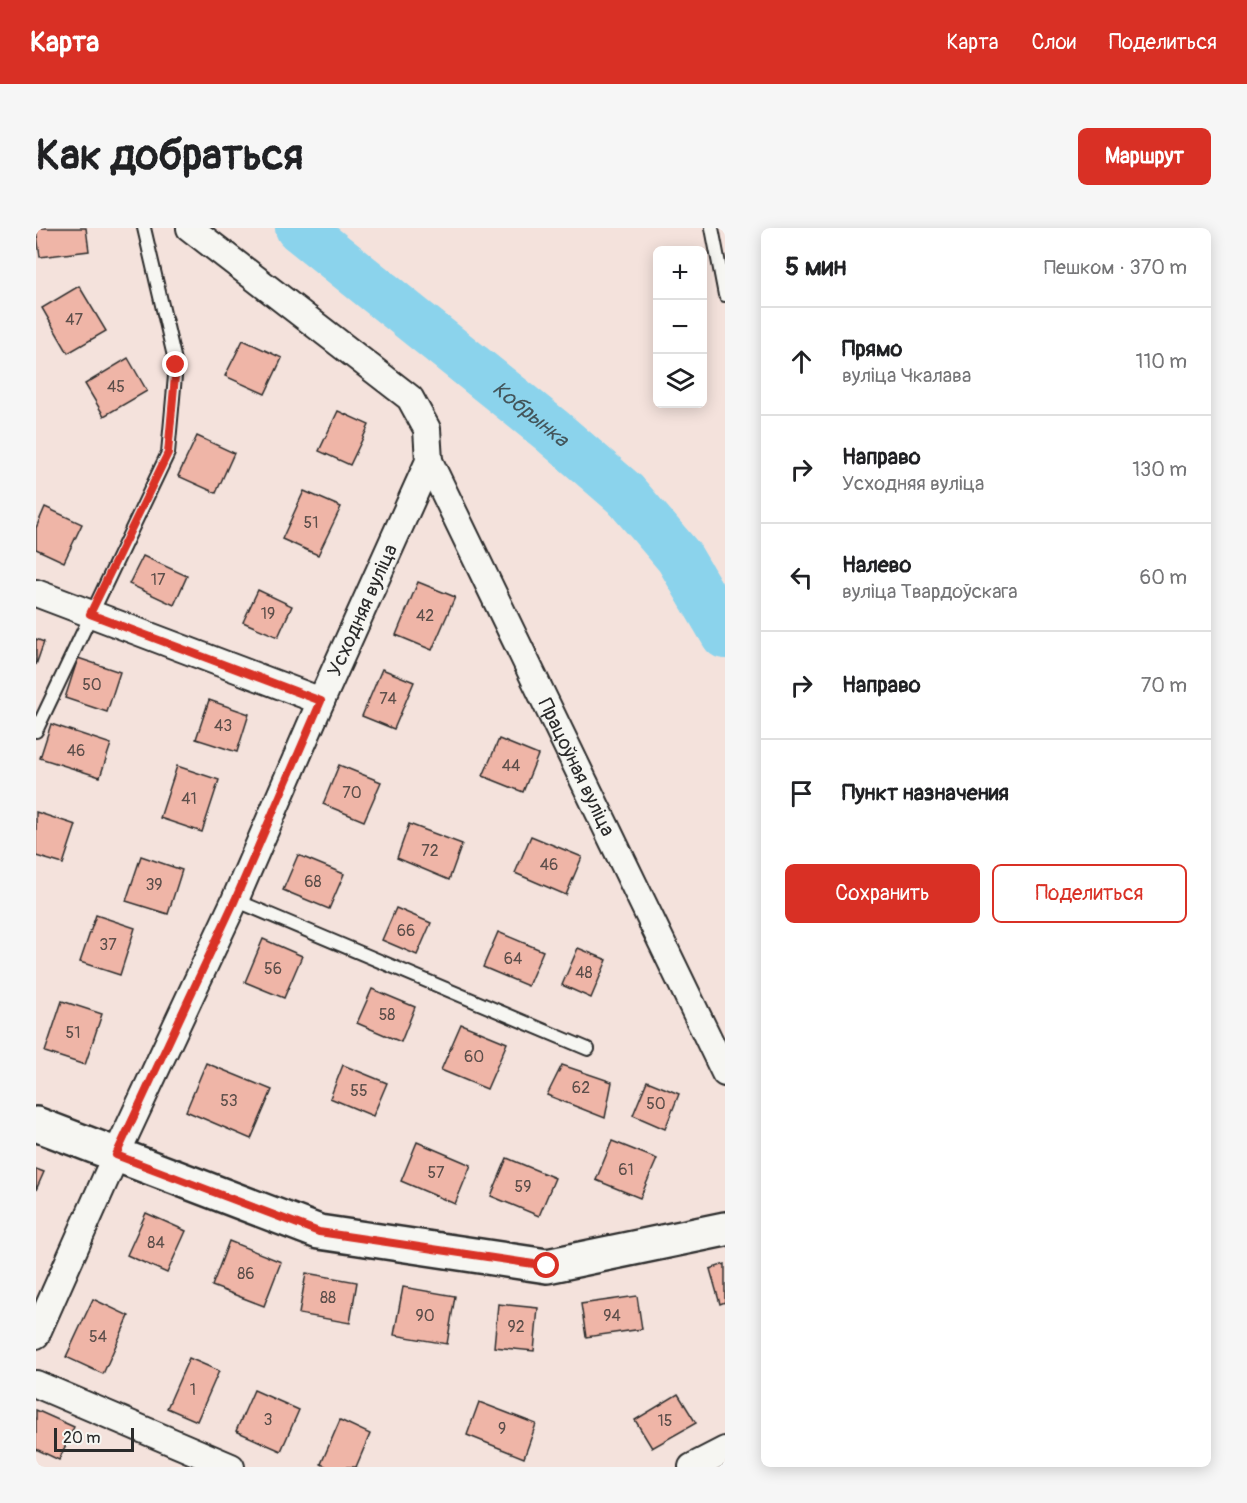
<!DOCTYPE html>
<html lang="ru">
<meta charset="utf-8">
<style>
body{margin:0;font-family:Pangolin,sans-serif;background:#f6f6f6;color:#202124}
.controls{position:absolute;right:18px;top:18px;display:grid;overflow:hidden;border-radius:9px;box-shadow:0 3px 15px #0003}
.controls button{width:54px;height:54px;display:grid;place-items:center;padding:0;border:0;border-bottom:2px solid #e0e0e0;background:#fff;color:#202124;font:30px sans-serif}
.scale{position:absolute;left:18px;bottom:15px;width:80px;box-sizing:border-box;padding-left:6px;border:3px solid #2b2b2b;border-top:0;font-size:16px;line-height:21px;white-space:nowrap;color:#2b2b2b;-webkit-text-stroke:4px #f6f6f2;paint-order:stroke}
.stop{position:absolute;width:18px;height:18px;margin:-14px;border:4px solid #d93025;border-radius:50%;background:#fff}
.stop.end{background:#d93025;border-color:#fff;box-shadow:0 2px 6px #0008}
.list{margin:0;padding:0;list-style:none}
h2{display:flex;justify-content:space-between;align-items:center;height:78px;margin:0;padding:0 24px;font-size:26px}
h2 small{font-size:20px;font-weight:400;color:#757577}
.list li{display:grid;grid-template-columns:39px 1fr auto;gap:18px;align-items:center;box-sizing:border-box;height:108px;padding:0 24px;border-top:2px solid #e0e0e0}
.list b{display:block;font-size:22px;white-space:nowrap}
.list p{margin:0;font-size:20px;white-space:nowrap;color:#757577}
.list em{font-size:20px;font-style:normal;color:#757577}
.actions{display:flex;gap:12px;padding:18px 24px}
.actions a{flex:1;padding:14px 0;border:2px solid #d93025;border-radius:9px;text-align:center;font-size:21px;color:#d93025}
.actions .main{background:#d93025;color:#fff}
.icon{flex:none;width:33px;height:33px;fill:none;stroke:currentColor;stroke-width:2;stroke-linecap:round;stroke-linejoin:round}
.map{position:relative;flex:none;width:689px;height:1239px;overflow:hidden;border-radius:9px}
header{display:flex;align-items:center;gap:36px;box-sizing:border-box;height:84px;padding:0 30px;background:#d93025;color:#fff}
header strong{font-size:28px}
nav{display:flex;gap:33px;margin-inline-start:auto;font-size:21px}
.intro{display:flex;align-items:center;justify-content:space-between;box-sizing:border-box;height:144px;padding:0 36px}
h1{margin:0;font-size:42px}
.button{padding:15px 27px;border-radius:9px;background:#d93025;color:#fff;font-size:21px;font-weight:700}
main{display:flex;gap:36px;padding:0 36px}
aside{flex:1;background:#fff;border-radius:9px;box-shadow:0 3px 15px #0003}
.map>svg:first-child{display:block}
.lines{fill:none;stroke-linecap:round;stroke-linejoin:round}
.river{stroke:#8bd3ec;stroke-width:48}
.building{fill:#efb5a7;stroke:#2b2b2b;stroke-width:1.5}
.lane-casing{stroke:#2b2b2b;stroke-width:16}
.street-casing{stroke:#2b2b2b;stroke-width:30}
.secondary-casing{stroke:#2b2b2b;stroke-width:38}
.lane{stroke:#f6f6f2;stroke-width:12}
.street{stroke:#f6f6f2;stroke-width:26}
.secondary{stroke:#f6f6f2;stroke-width:33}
.route{stroke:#d93025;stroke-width:8}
.labels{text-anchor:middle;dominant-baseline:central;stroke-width:4.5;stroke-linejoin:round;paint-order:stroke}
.number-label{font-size:16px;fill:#5c4e4a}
.street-label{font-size:20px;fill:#2b2b2b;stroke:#f6f6f2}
.water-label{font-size:21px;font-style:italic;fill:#43555b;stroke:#f6f6f2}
</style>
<header>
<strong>Карта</strong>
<nav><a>Карта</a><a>Слои</a><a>Поделиться</a></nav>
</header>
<div class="intro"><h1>Как добраться</h1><a class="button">Маршрут</a></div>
<main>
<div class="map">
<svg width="689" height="1239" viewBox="0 0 689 1239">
<rect width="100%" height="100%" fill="#f4e2dc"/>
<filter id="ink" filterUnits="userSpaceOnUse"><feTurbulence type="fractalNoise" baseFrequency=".0167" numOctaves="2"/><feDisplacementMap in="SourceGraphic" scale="12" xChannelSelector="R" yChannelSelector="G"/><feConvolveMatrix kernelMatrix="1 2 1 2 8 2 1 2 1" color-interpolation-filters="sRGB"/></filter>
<g filter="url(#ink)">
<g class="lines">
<!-- river -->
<path class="river" id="s1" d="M 263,0 L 515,202 L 589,266 L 643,329 L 689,407"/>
</g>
<!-- building -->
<g class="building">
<polygon points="0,0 50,0 53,23 4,29"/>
<polygon points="43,58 70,103 32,125 6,80"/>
<polygon points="207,112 246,130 229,166 189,148"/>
<polygon points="92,130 111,163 68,188 49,156"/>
<polygon points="302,183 333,197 314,237 283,223"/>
<polygon points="161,208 198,225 180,265 142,248"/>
<polygon points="268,263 305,279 282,327 246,311"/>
<polygon points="9,279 46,296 28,334 0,321 0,300"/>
<polygon points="107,328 151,348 138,377 93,356"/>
<polygon points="382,354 419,369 396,422 360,407"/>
<polygon points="222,362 256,378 242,409 207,394"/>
<polygon points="0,411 8,414 0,437"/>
<polygon points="42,430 84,444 71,484 29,470"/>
<polygon points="346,441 378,454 358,501 326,488"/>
<polygon points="173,472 213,486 201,524 160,511"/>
<polygon points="15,496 75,516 64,549 4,530"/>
<polygon points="463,511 502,527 487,564 447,548"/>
<polygon points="303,537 345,554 328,593 287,576"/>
<polygon points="141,538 183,552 166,604 124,590"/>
<polygon points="0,584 40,597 27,636 0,628"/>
<polygon points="373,596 426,616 413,652 361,630"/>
<polygon points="495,608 546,629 530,667 479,645"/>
<polygon points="262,627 308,646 293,681 247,662"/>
<polygon points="105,628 146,642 132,686 90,673"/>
<polygon points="360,680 395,695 381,727 346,712"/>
<polygon points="60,687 99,700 84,747 44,734"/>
<polygon points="462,704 507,723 492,758 447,739"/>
<polygon points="227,711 266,728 248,770 209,754"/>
<polygon points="542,720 571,732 555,770 526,757"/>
<polygon points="336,761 379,779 365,814 321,795"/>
<polygon points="26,773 66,786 49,837 9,824"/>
<polygon points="425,796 471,815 451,861 405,842"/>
<polygon points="170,835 236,862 215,911 150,883"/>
<polygon points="307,837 351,855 337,888 294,870"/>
<polygon points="526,837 576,854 569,890 511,867"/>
<polygon points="611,853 643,866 629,901 597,887"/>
<polygon points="576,913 621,931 604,970 560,952"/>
<polygon points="381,914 435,937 419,976 365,953"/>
<polygon points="471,930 519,950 503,988 455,968"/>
<polygon points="0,941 8,944 0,962"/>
<polygon points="110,985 150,1003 131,1045 91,1027"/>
<polygon points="193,1013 245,1034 228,1078 176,1058"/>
<polygon points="689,1036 689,1074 684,1076 674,1041"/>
<polygon points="270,1045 321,1054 314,1095 263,1086"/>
<polygon points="367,1059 419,1068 411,1116 358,1107"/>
<polygon points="601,1068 606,1101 550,1109 545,1076"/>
<polygon points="57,1071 93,1088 67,1146 30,1129"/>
<polygon points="462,1076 502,1080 498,1123 458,1119"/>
<polygon points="153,1130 183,1143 161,1193 131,1180"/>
<polygon points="218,1162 263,1182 245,1223 200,1203"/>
<polygon points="642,1166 660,1195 616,1220 599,1192"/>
<polygon points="443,1174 500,1196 488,1230 431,1207"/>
<polygon points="0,1182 38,1199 23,1232 0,1221"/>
<polygon points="304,1192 334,1206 320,1239 291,1239 285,1236"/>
</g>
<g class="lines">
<!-- lane casing -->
<g class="lane-casing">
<g id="lane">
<polyline points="676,0 689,67"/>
<polyline points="0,503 132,225 140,137 108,0"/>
<polyline points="199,672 552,821"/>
</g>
</g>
<!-- street casing -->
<g class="street-casing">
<g id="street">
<path id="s2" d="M 393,233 L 689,845"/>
<polyline points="0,365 285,473"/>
<path id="s3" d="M 0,1107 L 80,927 L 199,672 L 285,473 L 393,233 L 391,201 L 374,170 L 154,0"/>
<polyline points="0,1156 195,1239"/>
<polyline points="656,1239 689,1222"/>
</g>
</g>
<!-- secondary casing -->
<g class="secondary-casing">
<polyline id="secondary" points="0,896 283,1004 511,1038 689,1001"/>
</g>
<!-- lane -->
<use href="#lane" class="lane"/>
<!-- street -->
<use href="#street" class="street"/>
<!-- secondary -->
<use href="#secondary" class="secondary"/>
</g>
</g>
<g class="lines" filter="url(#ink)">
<!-- route -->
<polyline class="route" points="140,137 132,225 54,386 285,473 199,672 80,927 283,1004 511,1038"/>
</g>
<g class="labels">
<!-- number labels -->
<g class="number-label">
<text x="38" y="92">47</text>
<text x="80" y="159">45</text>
<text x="275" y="295">51</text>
<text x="122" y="352">17</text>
<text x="232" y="386">19</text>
<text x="389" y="388">42</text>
<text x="56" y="457">50</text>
<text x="352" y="471">74</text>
<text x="187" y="498">43</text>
<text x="40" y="523">46</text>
<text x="475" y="538">44</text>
<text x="316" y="565">70</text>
<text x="153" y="571">41</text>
<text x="394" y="623">72</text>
<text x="513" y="637">46</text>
<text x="277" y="654">68</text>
<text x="118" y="657">39</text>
<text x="370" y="703">66</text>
<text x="72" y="717">37</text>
<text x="477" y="731">64</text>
<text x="237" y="741">56</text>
<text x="548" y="745">48</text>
<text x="351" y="787">58</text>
<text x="37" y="805">51</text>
<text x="438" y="829">60</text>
<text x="545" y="860">62</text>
<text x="323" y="863">55</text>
<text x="193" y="873">53</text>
<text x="620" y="876">50</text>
<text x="590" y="942">61</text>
<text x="400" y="945">57</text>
<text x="487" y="959">59</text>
<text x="120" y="1015">84</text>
<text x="210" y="1046">86</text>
<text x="292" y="1070">88</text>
<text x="389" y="1088">90</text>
<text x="576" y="1088">94</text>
<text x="480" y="1099">92</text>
<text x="62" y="1109">54</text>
<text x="157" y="1162">1</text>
<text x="232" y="1192">3</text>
<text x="629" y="1193">15</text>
<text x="466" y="1201">9</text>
</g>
<!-- street labels -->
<g class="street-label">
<text stroke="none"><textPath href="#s3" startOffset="795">Усходняя вуліца</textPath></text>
<text stroke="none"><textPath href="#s2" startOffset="340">Працоўная вуліца</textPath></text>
</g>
<!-- water labels -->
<g class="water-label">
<text stroke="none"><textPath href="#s1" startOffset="297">Кобрынка</textPath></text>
</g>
</g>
</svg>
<div class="controls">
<button>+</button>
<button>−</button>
<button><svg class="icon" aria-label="layers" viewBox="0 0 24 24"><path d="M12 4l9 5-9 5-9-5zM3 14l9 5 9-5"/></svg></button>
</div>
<div class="scale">20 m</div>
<div class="stop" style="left:511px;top:1038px"></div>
<div class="stop end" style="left:140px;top:137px"></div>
</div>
<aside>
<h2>5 мин<small>Пешком · 370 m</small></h2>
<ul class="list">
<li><svg class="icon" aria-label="ahead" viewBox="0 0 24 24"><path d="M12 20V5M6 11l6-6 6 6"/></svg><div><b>Прямо</b><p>вуліца Чкалава</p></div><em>110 m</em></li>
<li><svg class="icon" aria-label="right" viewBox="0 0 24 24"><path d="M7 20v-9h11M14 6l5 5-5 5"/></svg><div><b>Направо</b><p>Усходняя вуліца</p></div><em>130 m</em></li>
<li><svg class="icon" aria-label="left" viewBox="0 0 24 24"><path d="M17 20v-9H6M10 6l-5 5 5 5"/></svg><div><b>Налево</b><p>вуліца Твардоўскага</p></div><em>60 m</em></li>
<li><svg class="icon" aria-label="right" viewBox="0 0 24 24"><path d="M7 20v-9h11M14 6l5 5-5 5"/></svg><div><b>Направо</b></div><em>70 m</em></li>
<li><svg class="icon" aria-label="arrive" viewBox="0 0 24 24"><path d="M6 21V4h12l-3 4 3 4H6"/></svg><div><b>Пункт назначения</b></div></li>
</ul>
<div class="actions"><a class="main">Сохранить</a><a>Поделиться</a></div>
</aside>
</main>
